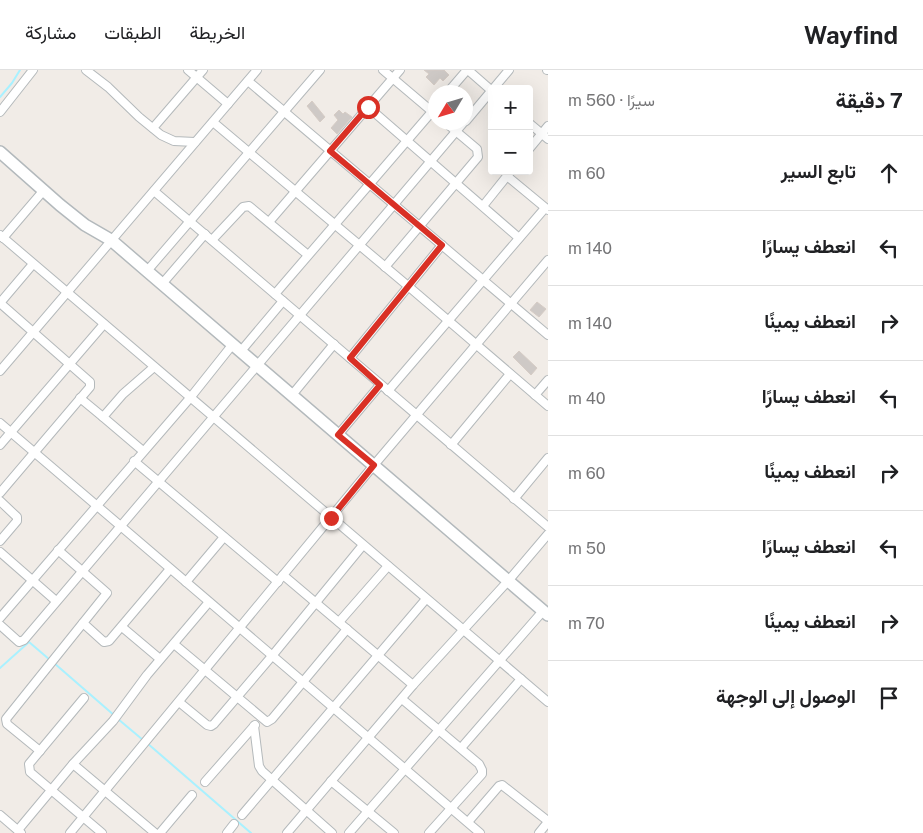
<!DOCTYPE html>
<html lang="ar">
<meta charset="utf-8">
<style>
body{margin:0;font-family:"Public Sans",Vazirmatn,sans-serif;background:#f6f6f6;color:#202124;direction:rtl}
.controls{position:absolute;right:15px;top:15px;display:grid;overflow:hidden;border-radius:5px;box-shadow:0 5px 20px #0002}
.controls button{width:45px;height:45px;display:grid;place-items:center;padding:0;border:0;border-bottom:1px solid #e0e0e0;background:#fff;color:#202124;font:25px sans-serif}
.compass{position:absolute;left:428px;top:15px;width:45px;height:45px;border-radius:50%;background:#fff;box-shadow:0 5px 20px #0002;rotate:232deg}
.stop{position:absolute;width:15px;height:15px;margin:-11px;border:4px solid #d93025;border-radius:50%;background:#fff}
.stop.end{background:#d93025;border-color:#fff;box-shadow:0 1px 5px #0008}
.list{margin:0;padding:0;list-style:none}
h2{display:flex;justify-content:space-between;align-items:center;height:65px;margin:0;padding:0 20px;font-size:21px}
h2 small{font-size:16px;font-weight:400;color:#757577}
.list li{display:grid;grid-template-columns:32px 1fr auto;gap:15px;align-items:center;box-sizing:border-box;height:75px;padding:0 20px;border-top:1px solid #e0e0e0}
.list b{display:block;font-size:19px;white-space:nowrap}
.list em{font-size:16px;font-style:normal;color:#757577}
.icon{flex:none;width:28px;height:28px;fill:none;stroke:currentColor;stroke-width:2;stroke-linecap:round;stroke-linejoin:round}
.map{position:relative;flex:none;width:548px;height:763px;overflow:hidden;direction:ltr}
header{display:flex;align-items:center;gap:30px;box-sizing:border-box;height:70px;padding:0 25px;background:#fff;border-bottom:1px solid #e0e0e0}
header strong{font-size:24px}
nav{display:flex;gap:28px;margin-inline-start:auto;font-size:18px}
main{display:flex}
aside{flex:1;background:#fff}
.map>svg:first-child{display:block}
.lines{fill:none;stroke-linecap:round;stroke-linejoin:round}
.stream{stroke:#a9f1ff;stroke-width:2}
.building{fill:#cec9c6;stroke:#d6ccc5}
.street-casing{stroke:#b4b9bb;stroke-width:10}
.secondary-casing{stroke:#b3b9bc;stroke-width:14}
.street{stroke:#fff;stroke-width:8}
.secondary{stroke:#fff;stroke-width:11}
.route{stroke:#d93025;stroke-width:6}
</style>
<header>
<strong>Wayfind</strong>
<nav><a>الخريطة</a><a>الطبقات</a><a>مشاركة</a></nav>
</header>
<main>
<aside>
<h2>7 دقيقة<small>سيرًا · 560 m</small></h2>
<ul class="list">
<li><svg class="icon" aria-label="ahead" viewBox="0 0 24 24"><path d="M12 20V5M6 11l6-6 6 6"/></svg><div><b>تابع السير</b></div><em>60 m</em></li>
<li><svg class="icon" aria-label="left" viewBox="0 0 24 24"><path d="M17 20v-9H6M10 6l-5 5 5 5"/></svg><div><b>انعطف يسارًا</b></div><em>140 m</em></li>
<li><svg class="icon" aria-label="right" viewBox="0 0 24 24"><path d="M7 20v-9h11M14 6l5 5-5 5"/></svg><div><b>انعطف يمينًا</b></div><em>140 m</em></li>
<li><svg class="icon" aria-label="left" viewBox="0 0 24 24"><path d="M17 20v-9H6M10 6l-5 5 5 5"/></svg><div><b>انعطف يسارًا</b></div><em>40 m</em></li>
<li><svg class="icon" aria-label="right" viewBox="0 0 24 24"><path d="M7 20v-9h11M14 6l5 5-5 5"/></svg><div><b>انعطف يمينًا</b></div><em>60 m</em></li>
<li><svg class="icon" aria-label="left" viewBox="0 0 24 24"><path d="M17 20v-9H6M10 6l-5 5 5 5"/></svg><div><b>انعطف يسارًا</b></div><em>50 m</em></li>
<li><svg class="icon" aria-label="right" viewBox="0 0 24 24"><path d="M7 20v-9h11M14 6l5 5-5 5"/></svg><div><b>انعطف يمينًا</b></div><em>70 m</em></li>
<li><svg class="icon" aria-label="arrive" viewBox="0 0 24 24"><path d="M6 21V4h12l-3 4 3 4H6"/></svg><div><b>الوصول إلى الوجهة</b></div></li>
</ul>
</aside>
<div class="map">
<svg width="548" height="763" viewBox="0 0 548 763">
<rect width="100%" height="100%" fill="#f1ece7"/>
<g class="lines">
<!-- stream -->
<g class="stream">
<polyline points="0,27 12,13 20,0"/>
<polyline points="54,593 115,646"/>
<polyline points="0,598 29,572 50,590"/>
<polyline points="118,649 143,670"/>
<polyline points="147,673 251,763"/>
</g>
</g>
<!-- building -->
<g class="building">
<polygon points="424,0 444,0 449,5 443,11 440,8 434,15 426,7 429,4"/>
<polygon points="312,31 325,47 320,52 307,36"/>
<polygon points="339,40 343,44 345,42 352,47 337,64 331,58 338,50 334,45"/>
<polygon points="537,232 546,239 539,247 530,240"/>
<polygon points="519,281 537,298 531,305 513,287"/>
</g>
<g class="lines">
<!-- street casing -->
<g class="street-casing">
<g id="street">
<polyline points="86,0 108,17 139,47 161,65 174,71 195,72"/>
<polyline points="188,0 228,34"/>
<polyline points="383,0 435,44"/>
<polyline points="468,0 492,21"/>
<polyline points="547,0 548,0"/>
<polyline points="248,11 548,265"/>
<polyline points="493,19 509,0"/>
<polyline points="448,22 467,0"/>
<polyline points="368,37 519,168"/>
<polyline points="0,42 33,0"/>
<polyline points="466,51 492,20"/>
<polyline points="213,52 408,216 548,336"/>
<polyline points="529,53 548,69"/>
<polyline points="153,58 203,0"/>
<polyline points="529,79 548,56"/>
<polyline points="507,106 548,140"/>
<polyline points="154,121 548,457"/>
<polyline points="483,136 511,101"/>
<polyline points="269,152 400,0"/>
<polyline points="0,165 548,632"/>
<polyline points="3,168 44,120"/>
<polyline points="212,170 243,137 249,136 308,185"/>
<polyline points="385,197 478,87 477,79 445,52"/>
<polyline points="147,201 320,0"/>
<polyline points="162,214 205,164"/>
<polyline points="275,224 436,37"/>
<polyline points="0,233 33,194"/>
<polyline points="241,281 283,231"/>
<polyline points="350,288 442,175"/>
<polyline points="0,301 257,0"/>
<polyline points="388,321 545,138"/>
<polyline points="292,325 334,274"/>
<polyline points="535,325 548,310"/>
<polyline points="80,328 103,347"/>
<polyline points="0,353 480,763"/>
<polyline points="338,365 380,315"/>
<polyline points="0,375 104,254"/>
<polyline points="451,375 510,304"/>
<polyline points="143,381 103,347 123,324 154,297"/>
<polyline points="134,391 278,512"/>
<polyline points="0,423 90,317 90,312 0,233"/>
<polyline points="514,429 548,388"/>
<polyline points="0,431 17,447 17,451 0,471"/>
<polyline points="0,482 56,531"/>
<polyline points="283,505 413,615"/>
<polyline points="186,512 224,467"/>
<polyline points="0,548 190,328 233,274"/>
<polyline points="339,552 388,496"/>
<polyline points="83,553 104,572 109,571 170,499"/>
<polyline points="0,555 19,572 24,570 464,52"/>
<polyline points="122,557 160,589"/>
<polyline points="174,574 267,652 272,649 347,559"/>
<polyline points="84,628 29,694 30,702 102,763"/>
<polyline points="402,629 479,694 482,700 482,704 429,763"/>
<polyline points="179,632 207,655 211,656 214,654 272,586 363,475"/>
<polyline points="254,656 259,696 262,701 332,763"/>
<polyline points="461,678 521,609"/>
<polyline points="40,681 7,654 6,649 107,523 58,480"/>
<polyline points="73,694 155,763"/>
<polyline points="331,711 394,763"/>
<polyline points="205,712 255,655"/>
<polyline points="0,745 21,763"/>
<polyline points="242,745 426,529"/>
<polyline points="468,752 499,716 502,715 548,751"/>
<polyline points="18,760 73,694 113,651 147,605 209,532"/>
<polyline points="70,763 374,395 548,190"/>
<polyline points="160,763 192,725"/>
<polyline points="227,763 234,754"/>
<polyline points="287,763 413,615 509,510 548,464"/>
<polyline points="349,763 543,541"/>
<polyline points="539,763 548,752"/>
</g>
</g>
<!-- secondary casing -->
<g class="secondary-casing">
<polyline id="secondary" points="0,82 60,135 85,155 111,170 147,201 548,545"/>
</g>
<!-- street -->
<use href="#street" class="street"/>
<!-- secondary -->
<use href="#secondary" class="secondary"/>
</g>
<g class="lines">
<!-- route -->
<polyline class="route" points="331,448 374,395 338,365 380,315 350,288 442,175 330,81 368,37"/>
</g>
</svg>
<div class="controls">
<button>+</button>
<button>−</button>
</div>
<svg class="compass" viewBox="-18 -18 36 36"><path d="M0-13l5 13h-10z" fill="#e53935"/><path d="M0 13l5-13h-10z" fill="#757577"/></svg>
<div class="stop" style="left:368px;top:37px"></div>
<div class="stop end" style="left:331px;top:448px"></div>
</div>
</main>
